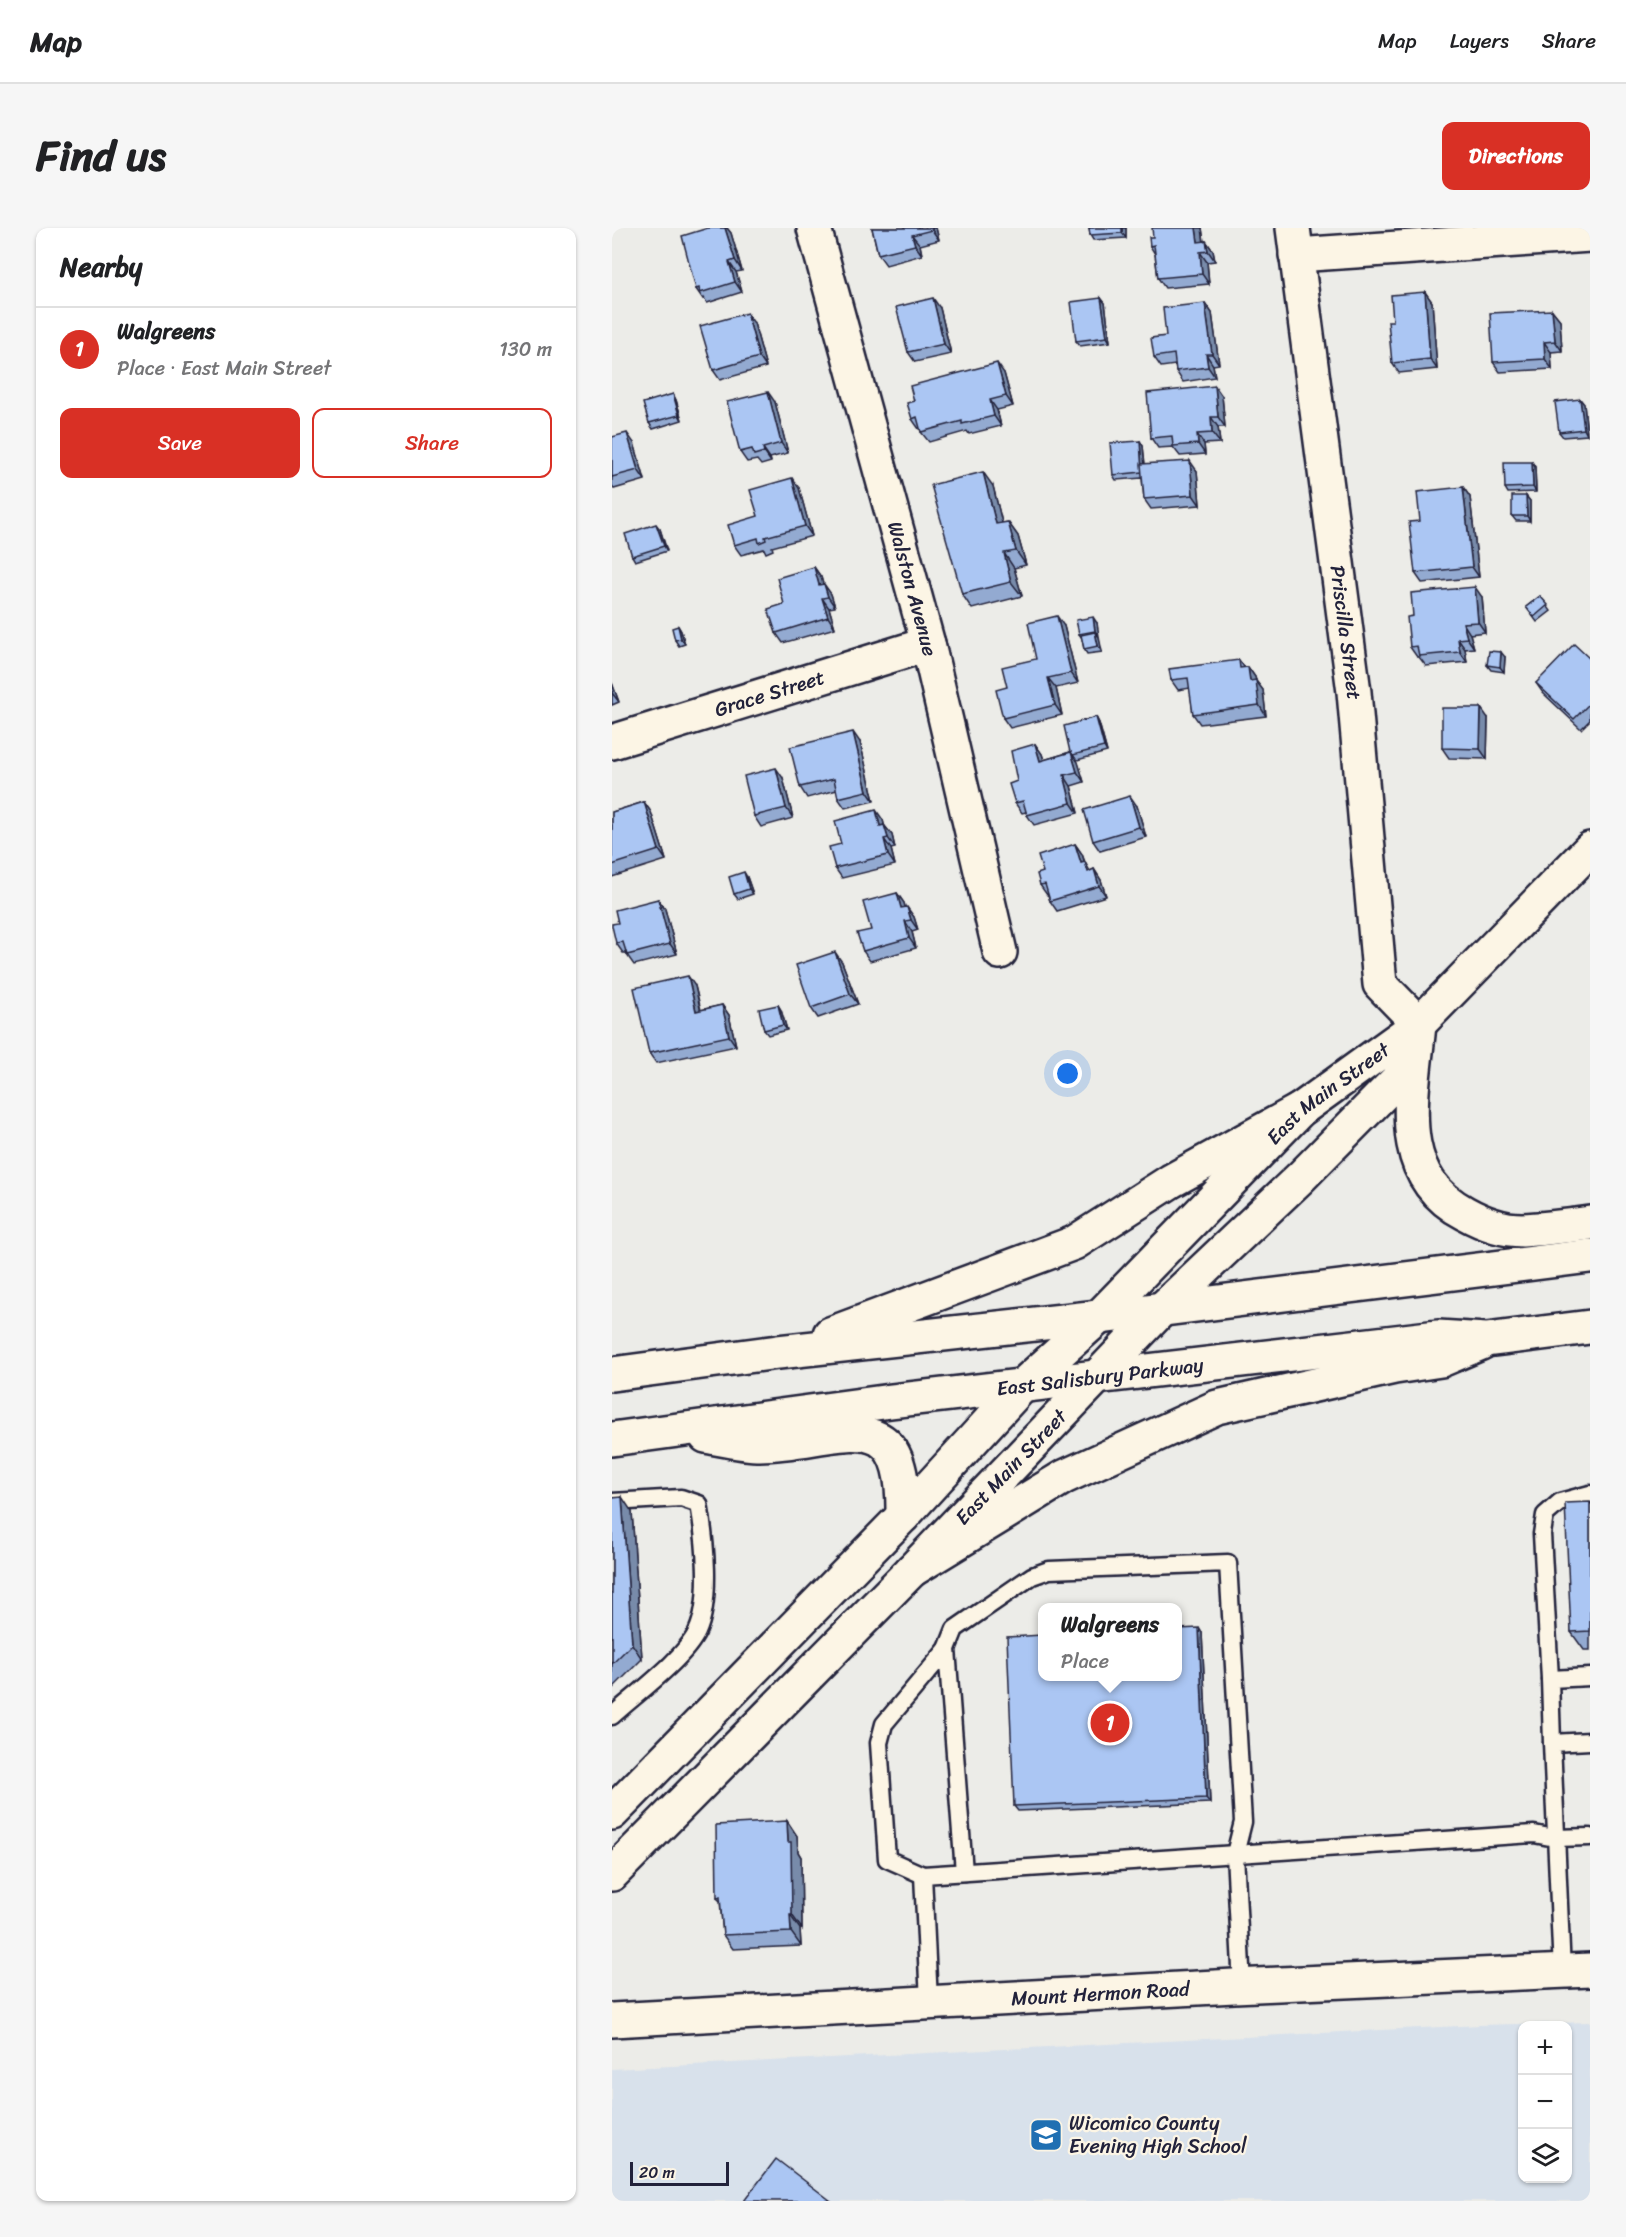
<!DOCTYPE html>
<meta charset="utf-8">
<style>
body{margin:0;font-family:Sriracha,sans-serif;background:#f6f6f6;color:#202124}
.controls{position:absolute;right:18px;bottom:18px;display:grid;overflow:hidden;border-radius:12px;box-shadow:0 2px 4px #0004}
.controls button{width:54px;height:54px;display:grid;place-items:center;padding:0;border:0;border-bottom:2px solid #e0e0e0;background:#fff;color:#202124;font:30px sans-serif}
.scale{position:absolute;left:18px;bottom:15px;width:99px;box-sizing:border-box;padding-left:6px;border:3px solid #22223b;border-top:0;font-size:16px;line-height:21px;white-space:nowrap;color:#22223b;-webkit-text-stroke:4px #fcf5e5;paint-order:stroke}
.you{position:absolute;left:456px;top:846px;width:21px;height:21px;margin:-15px;border:4px solid #fff;border-radius:50%;background:#1a73e8;box-shadow:0 0 0 9px #1a73e833}
.badge{display:grid;place-items:center;width:39px;height:39px;border-radius:50%;background:#d93025;color:#fff;font-size:20px;font-weight:700}
.pin{position:absolute;translate:-50% -50%;border:3px solid #fff;box-shadow:0 2px 6px #0006}
.popup{position:absolute;left:426px;top:1375px;width:144px;height:78px;box-sizing:border-box;display:grid;place-content:center;border-radius:12px;background:#fff;filter:drop-shadow(0 2px 4px #0005);font-size:20px;white-space:nowrap;color:#757577}
.popup b{font-size:22px;color:#202124}
.popup::after{content:'';position:absolute;left:50%;top:100%;margin-left:-12px;border:12px solid transparent;border-top-color:#fff}
.list{margin:0;padding:0;list-style:none}
h2{display:flex;justify-content:space-between;align-items:center;height:78px;margin:0;padding:0 24px;font-size:26px}
h2 small{font-size:20px;font-weight:400;color:#757577}
.list li{display:grid;grid-template-columns:39px 1fr auto;gap:18px;align-items:center;box-sizing:border-box;height:84px;padding:0 24px;border-top:2px solid #e0e0e0}
.list b{display:block;font-size:22px;white-space:nowrap}
.list p{margin:0;font-size:20px;white-space:nowrap;color:#757577}
.list em{font-size:20px;font-style:normal;color:#757577}
.actions{display:flex;gap:12px;padding:18px 24px}
.actions a{flex:1;padding:14px 0;border:2px solid #d93025;border-radius:12px;text-align:center;font-size:21px;color:#d93025}
.actions .main{background:#d93025;color:#fff}
.icon{flex:none;width:33px;height:33px;fill:none;stroke:currentColor;stroke-width:2;stroke-linecap:round;stroke-linejoin:round}
.map{position:relative;flex:none;width:978px;height:1973px;overflow:hidden;border-radius:12px}
header{display:flex;align-items:center;gap:36px;box-sizing:border-box;height:84px;padding:0 30px;background:#fff;border-bottom:2px solid #e0e0e0}
header strong{font-size:28px}
nav{display:flex;gap:33px;margin-inline-start:auto;font-size:21px}
.intro{display:flex;align-items:center;justify-content:space-between;box-sizing:border-box;height:144px;padding:0 36px}
h1{margin:0;font-size:42px}
.button{padding:15px 27px;border-radius:12px;background:#d93025;color:#fff;font-size:21px;font-weight:700}
main{display:flex;gap:36px;padding:0 36px}
aside{flex:1;background:#fff;border-radius:12px;box-shadow:0 2px 4px #0004}
.map>svg:first-child{display:block}
.built{fill:#d8e1eb;fill-rule:evenodd}
.lines{fill:none;stroke-linecap:round;stroke-linejoin:round}
.service-casing{stroke:#22223b;stroke-width:21}
.minor-casing{stroke:#22223b;stroke-width:38}
.secondary-casing{stroke:#22223b;stroke-width:38}
.primary-casing{stroke:#22223b;stroke-width:38}
.service{stroke:#fcf5e5;stroke-width:16}
.minor{stroke:#fcf5e5;stroke-width:33}
.secondary{stroke:#fcf5e5;stroke-width:33}
.primary{stroke:#fcf5e5;stroke-width:33}
.wall{fill:#93aad1;stroke:#22223b;stroke-width:1.5}
.shaded-wall{fill:#788baa;stroke:#22223b;stroke-width:1.5}
.building{fill:#abc6f3;stroke:#22223b;stroke-width:1.5}
.labels{text-anchor:middle;dominant-baseline:central;stroke-width:4.5;stroke-linejoin:round;paint-order:stroke}
.street-label{font-size:20px;fill:#22223b;stroke:#fcf5e5}
.poi-label{font-size:20px;fill:#22223b;stroke:#fcf5e5;text-anchor:start}
</style>
<header>
<strong>Map</strong>
<nav><a>Map</a><a>Layers</a><a>Share</a></nav>
</header>
<div class="intro"><h1>Find us</h1><a class="button">Directions</a></div>
<main>
<aside>
<h2>Nearby<small></small></h2>
<ul class="list">
<li><span class="badge">1</span><div><b>Walgreens</b><p>Place · East Main Street</p></div><em>130 m</em></li>
</ul>
<div class="actions"><a class="main">Save</a><a>Share</a></div>
</aside>
<div class="map">
<svg width="978" height="1973" viewBox="0 0 978 1973">
<rect width="100%" height="100%" fill="#ecece8"/>
<filter id="ink" filterUnits="userSpaceOnUse"><feTurbulence type="fractalNoise" baseFrequency=".0167" numOctaves="2"/><feDisplacementMap in="SourceGraphic" scale="12" xChannelSelector="R" yChannelSelector="G"/><feConvolveMatrix kernelMatrix="1 2 1 2 8 2 1 2 1" color-interpolation-filters="sRGB"/></filter>
<g filter="url(#ink)">
<!-- built -->
<path class="built" d="M 978,1794 L 978,1973 L 0,1973 L 0,1841 L 868,1797 ZM 910,1798 L 956,1798 L 956,1950 L 910,1950 Z"/>
<g class="lines">
<!-- service casing -->
<g class="service-casing">
<g id="service">
<path d="M 0,1274 L 69,1270 L 87,1276 C 93,1310 100,1372 85,1404 C 72,1431 23,1467 0,1488"/>
<polyline points="938,1451 930,1306 933,1287 948,1274 978,1266"/>
<polyline points="940,1515 938,1451 978,1449"/>
<polyline points="352,1644 335,1421 343,1401 420,1348 437,1342 616,1335 631,1594 623,1626 630,1758"/>
<polyline points="311,1647 275,1631 267,1515 272,1496 335,1421"/>
<polyline points="950,1744 940,1515 978,1513"/>
<polyline points="317,1774 311,1647 922,1606 943,1610 978,1609"/>
</g>
</g>
<!-- minor casing -->
<g class="minor-casing">
<g id="minor">
<path id="s1" d="M 202,0 L 316,416 L 388,724"/>
<path id="s2" d="M 681,0 L 742,464 L 768,756 L 807,796"/>
<polyline points="684,27 978,7"/>
<path id="s3" d="M 0,514 L 316,416"/>
</g>
</g>
<!-- secondary casing -->
<g class="secondary-casing">
<g id="secondary">
<path id="s4" d="M 0,1585 L 291,1288 L 411,1157 L 487,1089 L 688,882 L 807,796 L 978,621"/>
<path id="s5" d="M 0,1646 L 300,1342 L 550,1081 L 688,950 L 786,851 L 801,812"/>
<path id="s6" d="M 0,1792 L 622,1758 L 978,1742"/>
</g>
</g>
<!-- primary casing -->
<g class="primary-casing">
<g id="primary">
<path d="M 807,796 C 801,865 779,946 853,985 C 871,995 889,1002 910,1002 C 932,1001 955,998 978,995"/>
<polyline points="218,1106 462,1015 559,953 688,882"/>
<polyline points="0,1146 166,1124 487,1089 978,1028"/>
<path d="M 94,1208 C 111,1211 130,1216 148,1216 C 228,1215 293,1166 291,1288"/>
<path id="s7" d="M 0,1211 L 279,1173 L 826,1109 L 874,1112 L 978,1099"/>
<polyline points="300,1342 452,1249 605,1179 783,1139 829,1132 869,1115"/>
</g>
</g>
<!-- service -->
<use href="#service" class="service"/>
<!-- minor -->
<use href="#minor" class="minor"/>
<!-- secondary -->
<use href="#secondary" class="secondary"/>
<!-- primary -->
<use href="#primary" class="primary"/>
</g>
<!-- wall -->
<g class="wall">
<polygon points="96,0 115,0 119,5 130,43 124,44 130,64 95,75 92,70 91,71 84,61"/>
<polygon points="260,0 324,0 327,12 308,17 310,27 274,37 266,26"/>
<polygon points="477,0 514,0 514,10 481,12 478,7"/>
<polygon points="590,0 592,13 594,13 601,23 603,33 595,34 597,56 553,60 546,50 543,26 538,18 541,9"/>
<polygon points="813,64 820,74 825,141 787,145 780,135 781,93"/>
<polygon points="489,70 493,75 498,114 468,118 464,113"/>
<polygon points="593,75 600,85 607,136 601,137 603,149 571,154 564,143 563,137 549,139 542,129 554,108"/>
<polygon points="328,80 339,126 303,134 296,124"/>
<polygon points="940,82 948,92 950,123 939,124 940,141 888,144 881,134"/>
<polygon points="142,95 154,139 108,152 101,142"/>
<polygon points="392,145 401,178 385,182 389,198 357,206 355,203 317,214 309,204 309,201 307,201 300,191"/>
<polygon points="61,166 64,172 70,192 41,201 37,195"/>
<polygon points="610,168 613,199 606,199 608,215 592,216 593,226 568,228 561,219 546,220 539,210"/>
<polygon points="968,171 972,176 975,207 951,209 947,204"/>
<polygon points="163,174 176,225 158,230 159,234 149,237 145,232 135,234 128,224"/>
<polygon points="0,209 22,215 33,252 2,261 0,257"/>
<polygon points="528,213 531,218 533,236 585,243 588,277 539,281 532,271 530,250 504,252 501,247"/>
<polygon points="920,234 923,239 924,264 896,265 893,260"/>
<polygon points="381,258 390,295 396,294 406,308 414,337 402,340 410,368 360,381 350,366"/>
<polygon points="851,259 858,269 867,349 810,355 803,345 808,293"/>
<polygon points="187,260 200,308 160,319 161,322 154,325 152,321 129,327 122,317 146,288"/>
<polygon points="914,268 918,273 918,293 904,293 900,288"/>
<polygon points="48,301 55,323 23,333 20,328"/>
<polygon points="202,339 209,349 211,356 219,366 223,379 217,380 223,400 171,415 164,405 172,376"/>
<polygon points="928,368 939,383 925,394 914,379"/>
<polygon points="870,369 873,404 858,406 862,420 853,421 855,434 814,438 807,429 805,429 798,419 801,388"/>
<polygon points="485,395 486,408 490,424 475,426 472,421 470,410 467,406"/>
<polygon points="66,398 69,403 73,416 67,418 63,412"/>
<polygon points="452,398 466,455 444,460 450,487 398,500 391,490 395,459 424,431"/>
<polygon points="893,429 892,444 879,442 875,437"/>
<polygon points="978,431 978,492 969,501 931,465 924,455"/>
<polygon points="627,432 632,439 636,439 643,449 644,453 651,462 654,488 588,496 581,486 578,460 566,462 559,452"/>
<polygon points="0,455 7,474 0,477"/>
<polygon points="484,489 487,495 495,524 465,532 472,554 459,558 466,585 422,597 415,587 414,584 410,585 403,575 405,553 423,516 430,526 432,532 458,524"/>
<polygon points="876,490 875,531 837,530 830,520"/>
<polygon points="248,514 262,573 233,580 226,570 225,562 195,570 188,559"/>
<polygon points="171,550 181,590 149,599 142,588"/>
<polygon points="32,574 39,584 54,632 0,649 0,584"/>
<polygon points="525,578 534,609 488,623 481,613"/>
<polygon points="271,592 272,597 280,607 283,620 279,621 283,637 230,650 223,640 229,616"/>
<polygon points="463,616 470,626 473,634 478,643 482,641 489,652 494,668 445,683 438,673 436,667 435,667 428,657 431,644"/>
<polygon points="135,649 141,666 126,671 122,666"/>
<polygon points="285,665 292,675 293,679 302,689 306,702 300,704 304,720 258,733 251,723 259,702"/>
<polygon points="46,671 53,681 65,726 22,737 15,727 14,725 11,725 4,715 6,695"/>
<polygon points="230,734 246,776 206,790 199,780"/>
<polygon points="83,758 89,782 110,777 117,787 124,818 44,835 37,825"/>
<polygon points="166,777 169,782 175,802 156,807 152,802"/>
<polygon points="0,1270 20,1284 30,1431 0,1461"/>
<polygon points="978,1274 978,1422 972,1422 959,1404"/>
<polygon points="590,1405 598,1575 406,1583 402,1578"/>
<polygon points="175,1593 185,1608 186,1624 189,1629 190,1701 188,1701 189,1718 121,1721 111,1707 108,1673 105,1670"/>
</g>
<!-- shaded-wall -->
<g class="shaded-wall">
<polygon points="113,0 115,0 119,5 130,43 123,32"/>
<polygon points="320,0 324,0 327,12 320,2"/>
<polygon points="510,0 514,0 514,10 510,5"/>
<polygon points="584,0 590,0 593,24 586,14"/>
<polygon points="300,7 308,17 310,27 303,17"/>
<polygon points="594,13 601,23 603,33 596,23"/>
<polygon points="588,24 595,34 597,56 590,46"/>
<polygon points="117,34 124,44 130,64 123,54"/>
<polygon points="813,64 820,74 825,141 818,131"/>
<polygon points="321,70 328,80 339,126 332,116"/>
<polygon points="489,70 493,75 498,114 495,109"/>
<polygon points="593,75 600,85 607,136 600,126"/>
<polygon points="940,82 948,92 950,123 943,113"/>
<polygon points="135,85 142,95 154,139 147,129"/>
<polygon points="932,114 939,124 940,141 933,131"/>
<polygon points="594,126 601,137 603,149 596,139"/>
<polygon points="385,135 392,145 401,178 394,168"/>
<polygon points="603,158 610,168 613,199 606,189"/>
<polygon points="156,164 163,174 176,225 169,215"/>
<polygon points="61,166 64,172 70,192 67,187"/>
<polygon points="968,171 972,176 975,207 972,201"/>
<polygon points="378,172 385,182 389,198 382,188"/>
<polygon points="599,189 606,199 608,215 600,205"/>
<polygon points="15,205 22,215 33,252 26,242"/>
<polygon points="585,206 592,216 593,226 586,216"/>
<polygon points="528,213 531,218 534,249 530,244"/>
<polygon points="151,220 158,230 159,234 152,224"/>
<polygon points="578,233 585,243 588,277 581,267"/>
<polygon points="920,234 923,239 924,264 921,259"/>
<polygon points="371,244 381,258 394,311 384,296"/>
<polygon points="180,250 187,260 200,308 193,298"/>
<polygon points="851,259 858,269 867,349 860,339"/>
<polygon points="914,268 918,273 918,293 915,288"/>
<polygon points="396,294 406,308 414,337 404,323"/>
<polygon points="44,296 48,301 55,323 52,318"/>
<polygon points="392,325 402,340 410,368 399,354"/>
<polygon points="202,339 209,349 214,367 207,357"/>
<polygon points="212,356 219,366 223,379 216,369"/>
<polygon points="863,359 870,369 873,404 866,394"/>
<polygon points="210,370 217,380 223,400 216,389"/>
<polygon points="445,388 452,398 466,455 459,445"/>
<polygon points="481,389 485,395 487,408 483,403"/>
<polygon points="851,395 858,406 862,420 855,410"/>
<polygon points="66,398 69,403 73,416 69,411"/>
<polygon points="483,404 487,409 490,424 486,418"/>
<polygon points="846,411 853,421 855,434 848,424"/>
<polygon points="889,424 893,429 892,444 888,439"/>
<polygon points="636,439 643,449 644,453 651,462 654,488 647,477 638,453"/>
<polygon points="436,450 444,460 450,487 443,477"/>
<polygon points="0,455 7,474 0,465"/>
<polygon points="869,480 876,490 875,531 868,521"/>
<polygon points="484,489 487,495 495,524 492,519"/>
<polygon points="241,504 248,514 262,573 255,563"/>
<polygon points="423,516 430,526 435,543 428,533"/>
<polygon points="459,524 466,534 472,554 465,544"/>
<polygon points="164,540 171,550 181,590 174,580"/>
<polygon points="452,547 459,558 466,585 459,575"/>
<polygon points="518,568 525,578 534,609 527,599"/>
<polygon points="32,574 39,584 54,632 47,622"/>
<polygon points="264,582 271,592 275,608 268,598"/>
<polygon points="272,597 280,607 283,620 276,610"/>
<polygon points="272,611 279,621 283,637 276,627"/>
<polygon points="463,616 470,626 476,646 469,635"/>
<polygon points="482,641 489,652 494,668 487,658"/>
<polygon points="132,644 135,649 141,666 137,661"/>
<polygon points="285,665 292,675 296,690 289,680"/>
<polygon points="46,671 53,681 65,726 58,716"/>
<polygon points="295,679 302,689 306,702 299,692"/>
<polygon points="293,693 300,704 304,720 297,710"/>
<polygon points="223,724 230,734 246,776 238,766"/>
<polygon points="76,748 83,758 91,793 84,783"/>
<polygon points="110,777 117,787 124,818 117,808"/>
<polygon points="166,777 169,782 175,802 171,797"/>
<polygon points="10,1269 20,1284 30,1431 20,1416"/>
<polygon points="587,1400 590,1405 598,1575 594,1570"/>
<polygon points="175,1593 185,1608 186,1624 189,1629 190,1701 180,1687"/>
<polygon points="178,1687 188,1701 189,1718 179,1704"/>
</g>
<!-- building -->
<g class="building">
<polygon points="96,0 113,0 123,32 117,34 123,54 88,65 87,60 84,61 70,8"/>
<polygon points="260,0 320,0 320,2 300,7 303,17 266,26"/>
<polygon points="477,0 510,0 510,5 478,7"/>
<polygon points="540,0 584,0 586,14 594,13 596,23 588,24 590,46 546,50 542,17 538,18 537,9 541,9"/>
<polygon points="813,64 818,131 780,135 776,93 781,93 779,67"/>
<polygon points="321,70 332,116 296,124 284,79"/>
<polygon points="489,70 495,109 464,113 459,74"/>
<polygon points="593,75 600,126 594,126 596,139 564,143 562,126 542,129 539,110 554,108 551,80"/>
<polygon points="940,82 943,113 932,114 933,131 881,134 878,85"/>
<polygon points="135,85 147,129 101,142 88,98"/>
<polygon points="385,135 394,168 378,172 382,188 350,196 350,193 309,204 305,189 300,191 295,175 302,173 298,158"/>
<polygon points="603,158 606,189 599,189 600,205 585,206 586,216 561,218 560,208 539,210 535,165"/>
<polygon points="156,164 169,215 151,220 152,224 142,227 140,221 128,224 115,174"/>
<polygon points="61,166 67,187 37,195 31,175"/>
<polygon points="968,171 972,201 947,204 943,174"/>
<polygon points="15,205 26,242 0,249 0,209"/>
<polygon points="528,213 530,244 501,247 498,215"/>
<polygon points="578,233 581,267 532,271 529,236"/>
<polygon points="892,234 920,234 921,259 893,260"/>
<polygon points="371,244 384,296 396,294 404,323 392,325 399,354 350,366 319,257"/>
<polygon points="180,250 193,298 153,309 154,312 147,315 146,310 122,317 116,297 146,288 138,262"/>
<polygon points="851,259 860,339 803,345 797,294 808,293 805,264"/>
<polygon points="900,268 914,268 915,288 900,288"/>
<polygon points="44,296 52,318 20,328 13,306"/>
<polygon points="202,339 207,357 212,356 216,369 210,370 216,389 164,405 156,381 172,376 165,350"/>
<polygon points="863,359 866,394 851,395 855,410 846,411 848,424 807,428 805,418 798,419 795,389 801,388 799,365"/>
<polygon points="928,368 936,377 922,389 914,379"/>
<polygon points="445,388 459,445 436,450 443,477 391,490 384,462 395,459 390,439 424,431 416,395"/>
<polygon points="481,389 483,403 467,406 464,392"/>
<polygon points="66,398 69,411 63,412 60,400"/>
<polygon points="483,404 486,418 472,421 469,407"/>
<polygon points="962,416 978,431 978,475 962,491 924,455"/>
<polygon points="877,423 889,424 888,439 875,437"/>
<polygon points="627,432 628,440 636,439 638,453 644,452 647,477 581,486 576,450 559,452 557,441"/>
<polygon points="830,480 869,480 868,521 830,520"/>
<polygon points="484,489 492,519 461,527 459,524 458,524 452,498"/>
<polygon points="241,504 255,563 226,570 222,551 188,559 178,519"/>
<polygon points="423,516 428,533 459,524 465,544 452,547 459,575 415,587 411,573 403,575 397,556 405,553 399,523"/>
<polygon points="164,540 174,580 142,588 132,548"/>
<polygon points="518,568 527,599 481,613 472,582"/>
<polygon points="32,574 47,622 0,637 0,584"/>
<polygon points="264,582 268,598 272,597 276,610 272,611 276,627 223,640 217,619 229,616 223,593"/>
<polygon points="463,616 469,635 473,634 476,644 482,641 487,658 438,673 433,656 428,657 425,646 431,644 426,628"/>
<polygon points="132,644 137,661 122,666 117,649"/>
<polygon points="285,665 289,680 295,679 299,692 293,693 297,710 251,723 245,705 259,702 251,674"/>
<polygon points="46,671 58,716 15,727 11,714 4,715 0,698 0,696 6,695 3,682"/>
<polygon points="223,724 238,766 199,780 184,737"/>
<polygon points="76,748 84,783 110,777 117,808 37,825 22,760"/>
<polygon points="166,777 171,797 152,802 147,781"/>
<polygon points="10,1269 20,1416 0,1436 0,1270"/>
<polygon points="978,1274 978,1403 959,1404 953,1275"/>
<polygon points="587,1400 594,1570 402,1578 395,1409 430,1407 430,1449 566,1449 566,1401"/>
<polygon points="175,1593 176,1614 179,1614 180,1687 178,1687 179,1704 111,1707 108,1669 105,1670 104,1597"/>
<polygon points="164,1931 219,1973 132,1973"/>
</g>
</g>
<!-- icons -->
<defs>
<g id="school-square" transform="scale(1.725)"><rect x="-9" y="-9" width="18" height="18" rx="4" fill="#1f6fb2" stroke="#fcf5e5"/><path d="M0-5L7-2L0 1L-7-2ZM-4 1L0 2.5L4 1V4Q0 6-4 4Z" fill="#fff"/></g>
</defs>
<g fill-rule="evenodd">
<use href="#school-square" x="434" y="1907"/>
</g>
<g class="labels">
<!-- street labels -->
<g class="street-label">
<text stroke="none"><textPath href="#s1" startOffset="374">Walston Avenue</textPath></text>
<text stroke="none"><textPath href="#s2" startOffset="408">Priscilla Street</textPath></text>
<text stroke="none"><textPath href="#s3" startOffset="165">Grace Street</textPath></text>
<text stroke="none"><textPath href="#s4" startOffset="1016">East Main Street</textPath></text>
<text stroke="none"><textPath href="#s7" startOffset="492">East Salisbury Parkway</textPath></text>
<text stroke="none"><textPath href="#s5" startOffset="570">East Main Street</textPath></text>
<text stroke="none"><textPath href="#s6" startOffset="489">Mount Hermon Road</textPath></text>
</g>
<!-- poi labels -->
<g class="poi-label">
<text x="457" y="1895">Wicomico County<tspan x="457" dy="23">Evening High School</tspan></text>
</g>
</g>
</svg>
<div class="controls">
<button>+</button>
<button>−</button>
<button><svg class="icon" aria-label="layers" viewBox="0 0 24 24"><path d="M12 4l9 5-9 5-9-5zM3 14l9 5 9-5"/></svg></button>
</div>
<div class="scale">20 m</div>
<div class="you"></div>
<div class="pin badge" style="left:498px;top:1495px">1</div>
<div class="popup"><b>Walgreens</b>Place</div>
</div>
</main>
